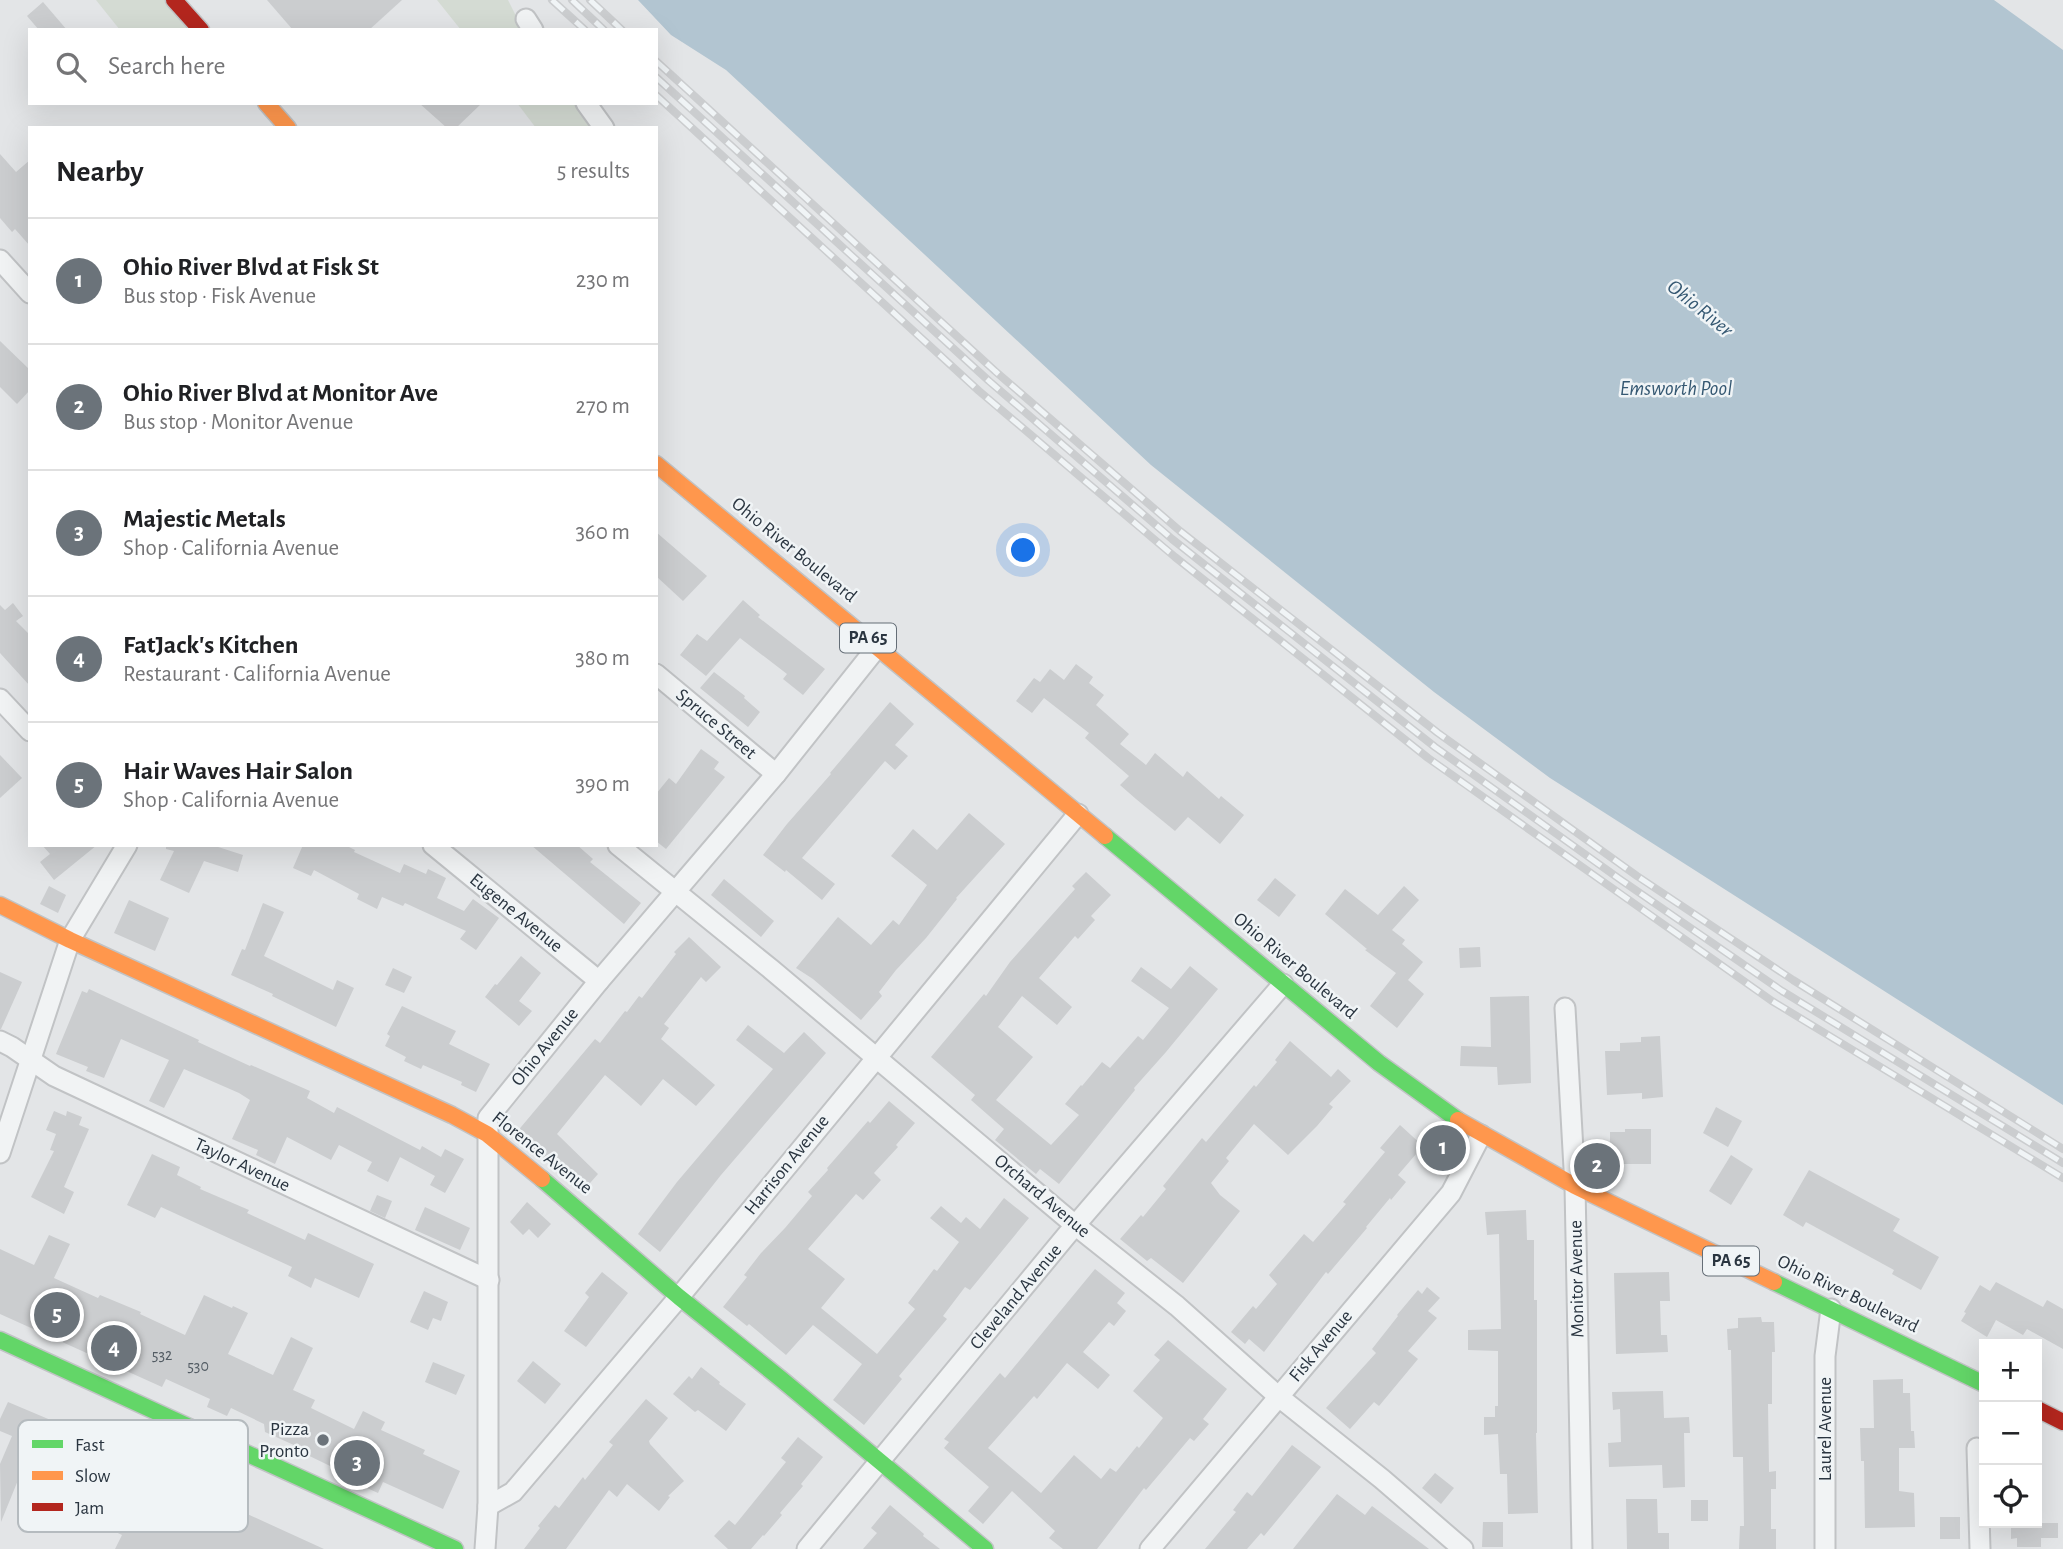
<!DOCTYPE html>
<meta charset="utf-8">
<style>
body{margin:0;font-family:"Alegreya Sans",sans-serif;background:#f6f6f6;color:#202124}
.controls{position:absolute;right:21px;bottom:21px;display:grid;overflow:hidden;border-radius:0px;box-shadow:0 7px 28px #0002}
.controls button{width:63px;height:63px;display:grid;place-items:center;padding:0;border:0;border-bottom:2px solid #e0e0e0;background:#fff;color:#202124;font:35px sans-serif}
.you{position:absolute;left:1024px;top:551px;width:24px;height:24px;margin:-18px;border:5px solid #fff;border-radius:50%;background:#1a73e8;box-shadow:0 0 0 10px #1a73e833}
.badge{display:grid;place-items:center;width:46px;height:46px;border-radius:50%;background:#6b737a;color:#fff;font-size:23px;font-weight:700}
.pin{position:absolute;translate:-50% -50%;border:4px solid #fff;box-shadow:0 2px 7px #0006}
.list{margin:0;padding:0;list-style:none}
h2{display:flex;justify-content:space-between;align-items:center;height:91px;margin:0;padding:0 28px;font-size:30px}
h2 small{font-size:23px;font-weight:400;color:#757577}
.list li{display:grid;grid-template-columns:46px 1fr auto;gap:21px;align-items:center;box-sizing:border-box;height:126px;padding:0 28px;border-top:2px solid #e0e0e0}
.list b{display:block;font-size:26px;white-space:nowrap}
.list p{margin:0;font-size:23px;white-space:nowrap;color:#757577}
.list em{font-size:23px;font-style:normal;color:#757577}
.icon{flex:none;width:38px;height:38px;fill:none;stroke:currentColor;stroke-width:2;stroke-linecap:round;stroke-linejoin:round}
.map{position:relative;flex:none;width:2063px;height:1549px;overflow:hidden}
.search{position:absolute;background:#fff;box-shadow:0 7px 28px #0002;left:28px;top:28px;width:630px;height:77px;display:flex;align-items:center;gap:18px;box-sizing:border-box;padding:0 24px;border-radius:0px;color:#757577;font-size:26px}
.panel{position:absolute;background:#fff;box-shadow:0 7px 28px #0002;left:28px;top:126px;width:630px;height:721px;border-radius:0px}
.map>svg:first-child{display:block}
.green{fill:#d4dbd3}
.water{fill:#b2c5d1}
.building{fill:#cbcdcf}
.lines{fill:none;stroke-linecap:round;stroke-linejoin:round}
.street-casing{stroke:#c1c3c5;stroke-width:23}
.fast-casing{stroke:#c1c3c5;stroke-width:19}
.slow-casing{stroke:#c1c3c5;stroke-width:19}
.jam-casing{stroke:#c1c3c5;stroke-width:19}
.street{stroke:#f1f3f4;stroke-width:19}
.fast{stroke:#63d668;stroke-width:16}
.slow{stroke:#ff974d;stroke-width:16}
.jam{stroke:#b3261e;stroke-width:16}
.rail-casing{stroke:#cbcdcf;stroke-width:8}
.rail{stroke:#f0f4f6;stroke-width:5;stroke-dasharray:16;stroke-linecap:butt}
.poi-dot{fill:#6b737a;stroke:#f0f4f6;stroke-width:2.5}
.labels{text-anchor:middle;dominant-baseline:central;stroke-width:5;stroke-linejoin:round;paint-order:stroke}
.number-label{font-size:16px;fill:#535c64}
.shield{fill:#f0f4f6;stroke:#656e77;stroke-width:2}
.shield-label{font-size:18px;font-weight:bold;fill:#2a3540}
.street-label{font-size:19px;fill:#2a3540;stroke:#f0f4f6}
.poi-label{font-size:19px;fill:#2a3540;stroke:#f0f4f6;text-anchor:end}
.water-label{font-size:21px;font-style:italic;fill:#355872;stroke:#f0f4f6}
.key{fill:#f0f4f6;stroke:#b5bbbf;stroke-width:2}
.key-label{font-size:19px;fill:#2a3540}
</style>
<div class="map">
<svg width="2063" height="1549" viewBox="0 0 2063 1549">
<rect width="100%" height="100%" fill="#e3e5e7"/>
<!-- green -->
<g class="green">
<polygon points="96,0 174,0 201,30 120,30"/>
<polygon points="437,0 508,0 523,30 461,30"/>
<polygon points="517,103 586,103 604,128 536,128"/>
</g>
<!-- water -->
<polygon class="water" points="638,0 1994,0 2063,50 2063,1105 1550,778 1434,692 1151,465 726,70 671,35"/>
<!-- building -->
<g class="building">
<polygon points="267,0 402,0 369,30 293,30"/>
<polygon points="43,2 67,30 39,30 27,16"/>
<polygon points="419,103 482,103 456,128 447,128"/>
<polygon points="0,154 16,172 30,160 30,246 15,229 12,232 0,218"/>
<polygon points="0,341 30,370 30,390 17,404 0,387"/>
<polygon points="656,532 707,576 683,601 656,576"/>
<polygon points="743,600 760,615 758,617 825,669 803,695 783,679 787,674 740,638 706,676 680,655 697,634 707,641"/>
<polygon points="13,603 23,616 16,621 30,635 30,686 0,653 0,605 5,610"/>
<polygon points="1076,664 1093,677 1089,683 1104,695 1096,705 1129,734 1120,744 1146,765 1155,753 1183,777 1187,771 1219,799 1221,796 1244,815 1220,844 1188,817 1175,831 1136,799 1120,785 1129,776 1085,738 1089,733 1044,698 1032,713 1016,701 1034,678 1040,682 1050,669 1064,680"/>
<polygon points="714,672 745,696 744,698 760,712 748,727 700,688"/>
<polygon points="890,702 914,724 895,745 908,756 895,770 885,761 802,858 835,884 822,900 786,870 785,872 763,855 787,824 831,774 830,773"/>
<polygon points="701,749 719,762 714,769 725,777 666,849 656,841 656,794 669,778 676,784"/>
<polygon points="0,755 22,778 0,798"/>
<polygon points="969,813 1005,844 956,898 957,899 926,938 896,970 879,992 882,996 861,1020 813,979 796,968 838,917 871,945 893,920 899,925 927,885 891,856 913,829 937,850"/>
<polygon points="42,845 97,845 54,880 40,862 50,854"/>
<polygon points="166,845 212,845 243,855 238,872 204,861 189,893 160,880 174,851 166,849"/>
<polygon points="303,845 345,845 355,850 354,852 400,873 404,864 426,874 428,869 446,878 437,898 464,911 473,899 499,918 476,950 460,939 466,931 405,903 403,906 382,897 377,909 357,899 359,894 314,870 311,876 293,868"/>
<polygon points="531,845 577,845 593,859 590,862 641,903 624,924"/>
<polygon points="1086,872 1111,895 1091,916 1095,920 1078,939 1075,936 1039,978 1072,1007 1057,1025 1022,996 998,1027 1033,1057 996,1100 1051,1145 1079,1115 1065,1104 1081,1085 1082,1086 1102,1062 1110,1068 1138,1036 1143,1040 1169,1008 1131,981 1141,967 1171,989 1190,966 1218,989 1166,1052 1134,1088 1135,1090 1059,1184 1040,1169 1036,1174 995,1140 1004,1129 971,1100 975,1095 931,1057 984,994 986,996 1010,962 1075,889 1072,886"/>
<polygon points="1275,878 1296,895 1279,917 1257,900"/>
<polygon points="724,879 774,921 761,937 711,895"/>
<polygon points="49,886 66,895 58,913 40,904"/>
<polygon points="1404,886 1419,900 1392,930 1405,940 1402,944 1423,962 1408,980 1424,994 1397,1028 1370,1006 1396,973 1365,950 1367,949 1325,914 1345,889 1378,915"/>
<polygon points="129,900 169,918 155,951 114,933"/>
<polygon points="263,903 284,912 264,956 333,990 337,980 354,988 336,1027 272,996 273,994 231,975 242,949 245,950"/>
<polygon points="689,937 721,967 706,982 701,977 664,1024 669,1028 661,1039 715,1085 696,1106 663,1079 641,1106 605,1075 557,1134 598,1174 583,1191 551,1163 550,1164 532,1149 534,1147 516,1133 595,1039 600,1043 625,1011 627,1012 639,996 642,998 676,954 674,952"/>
<polygon points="1480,947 1481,967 1460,968 1459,948"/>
<polygon points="521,956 541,973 519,1001 532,1011 519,1026 485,997 495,984 497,985"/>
<polygon points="393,968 412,977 404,993 385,985"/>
<polygon points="0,972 22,982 1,1029 0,1029"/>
<polygon points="89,989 199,1040 198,1042 250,1066 251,1065 310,1091 307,1098 334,1113 337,1107 420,1150 422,1146 441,1157 445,1149 464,1159 445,1193 430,1185 435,1176 400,1157 388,1182 367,1171 372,1162 339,1145 331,1160 287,1137 275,1164 256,1155 258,1150 232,1139 250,1100 239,1093 184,1069 164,1108 149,1101 169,1060 121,1039 104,1078 86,1071 88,1067 56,1054 82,991 87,993"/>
<polygon points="1529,996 1531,1083 1498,1085 1497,1067 1460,1066 1461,1046 1491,1047 1490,997"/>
<polygon points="402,1006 456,1031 449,1044 490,1064 476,1092 461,1085 462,1082 423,1065 421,1069 404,1061 406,1057 385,1046 390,1036 387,1034"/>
<polygon points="748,1025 784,1053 804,1032 826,1053 721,1175 660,1252 638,1234 677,1182 773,1069 736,1040"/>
<polygon points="1660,1036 1663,1097 1642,1099 1642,1093 1607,1095 1605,1051 1620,1051 1620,1043 1641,1042 1641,1037"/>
<polygon points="1290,1041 1331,1077 1338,1069 1351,1081 1329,1104 1333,1107 1317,1126 1288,1155 1254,1124 1226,1158 1229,1161 1211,1183 1220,1195 1240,1211 1183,1283 1151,1258 1147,1261 1120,1239 1141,1215 1143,1217 1166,1189 1163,1186 1202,1138 1206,1142 1254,1085 1256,1087 1277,1062 1275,1060"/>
<polygon points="889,1101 915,1123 896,1145 898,1147 874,1173 881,1180 863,1200 856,1194 808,1249 845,1279 821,1308 877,1354 915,1309 908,1303 934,1269 937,1271 959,1242 930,1218 941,1206 961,1223 966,1217 980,1229 1004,1198 1029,1218 970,1290 965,1287 943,1316 947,1319 899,1376 902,1379 864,1425 833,1400 862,1364 813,1325 786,1355 749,1324 747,1326 723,1307 747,1277 744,1275 761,1253 785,1228 812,1196 808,1192 828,1170 827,1168 868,1121 870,1123"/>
<polygon points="1716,1107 1742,1121 1728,1147 1703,1133"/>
<polygon points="54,1111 66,1116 67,1111 82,1117 79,1125 89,1129 64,1187 74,1192 64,1214 31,1197 54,1151 50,1150 56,1134 46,1130"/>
<polygon points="1400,1125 1423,1146 1398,1175 1406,1182 1391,1200 1390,1198 1366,1227 1367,1228 1328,1274 1326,1272 1264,1352 1249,1339 1245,1344 1231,1332 1253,1306 1256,1309 1277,1284 1269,1275 1304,1234 1313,1242 1346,1204 1343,1202 1385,1152 1380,1148"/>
<polygon points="1625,1129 1651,1129 1651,1164 1610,1164 1610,1132 1625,1132"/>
<polygon points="152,1154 180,1167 177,1175 201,1187 200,1189 249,1210 247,1213 305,1240 308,1233 374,1264 359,1298 315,1278 311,1288 288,1276 292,1267 161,1207 155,1218 127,1205"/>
<polygon points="1731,1155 1753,1169 1731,1205 1709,1191"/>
<polygon points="1809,1170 1900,1219 1893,1231 1939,1257 1921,1290 1892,1274 1894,1270 1806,1222 1803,1227 1783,1215"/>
<polygon points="377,1195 392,1201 385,1218 370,1211"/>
<polygon points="527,1202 551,1224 538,1238 529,1229 523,1235 510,1222"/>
<polygon points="425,1207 470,1228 460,1250 415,1230"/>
<polygon points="1526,1210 1527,1240 1534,1240 1534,1300 1537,1300 1537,1433 1536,1433 1538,1513 1508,1514 1507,1474 1500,1474 1498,1434 1484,1435 1484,1417 1495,1417 1495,1406 1498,1406 1498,1351 1468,1350 1468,1330 1501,1329 1499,1234 1487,1235 1485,1212"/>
<polygon points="49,1235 70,1244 54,1278 98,1298 100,1295 141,1312 140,1314 185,1335 204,1295 232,1308 233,1306 248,1313 228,1354 273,1375 291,1337 313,1348 293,1390 315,1400 311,1408 354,1429 363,1411 385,1422 381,1430 425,1450 423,1454 460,1471 443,1509 383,1482 378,1493 356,1483 357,1479 295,1449 296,1446 265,1432 264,1424 231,1408 227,1416 207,1407 210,1399 166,1379 162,1387 0,1314 0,1249 34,1265"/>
<polygon points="1095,1269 1125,1293 1117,1303 1126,1311 1114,1326 1109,1322 1083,1352 1110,1375 1098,1389 1067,1363 1037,1399 1034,1396 988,1448 1041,1493 1074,1455 1101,1479 1110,1468 1116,1472 1137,1446 1139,1448 1163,1418 1133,1391 1160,1360 1154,1355 1168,1340 1227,1389 1203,1419 1209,1424 1194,1441 1190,1438 1146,1490 1144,1488 1097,1549 1063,1549 1049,1538 1055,1531 1012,1491 983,1524 968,1511 989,1487 944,1448 949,1442 944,1439 1000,1373 1005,1378"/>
<polygon points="602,1272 628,1293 586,1347 564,1331 589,1297 585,1293"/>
<polygon points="1669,1272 1670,1301 1660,1301 1661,1335 1667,1335 1668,1352 1616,1354 1614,1273"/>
<polygon points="1996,1282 2043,1307 2047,1300 2063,1309 2063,1349 2027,1329 2023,1335 1996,1320 1987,1337 1961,1321 1966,1313 1964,1312 1980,1285 1990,1291"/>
<polygon points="1427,1287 1440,1298 1428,1311 1437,1318 1408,1351 1418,1359 1379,1406 1374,1402 1350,1429 1326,1408 1376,1353 1372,1349 1398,1316 1397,1315 1418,1290 1422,1294"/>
<polygon points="424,1291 448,1302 441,1321 433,1318 428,1330 410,1322"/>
<polygon points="1761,1317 1762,1322 1774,1322 1775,1352 1772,1352 1772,1404 1768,1404 1769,1472 1776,1471 1776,1489 1771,1489 1771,1529 1776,1529 1776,1549 1739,1549 1740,1526 1744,1526 1743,1457 1733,1457 1731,1350 1728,1350 1727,1329 1738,1328 1738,1318"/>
<polygon points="533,1361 561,1384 545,1404 517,1381"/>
<polygon points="433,1362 465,1375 456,1395 425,1382"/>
<polygon points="701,1367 720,1382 719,1384 746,1404 726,1431 698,1410 695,1412 673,1394 689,1376 692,1379"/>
<polygon points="1903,1379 1903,1393 1910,1393 1911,1431 1914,1431 1915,1448 1899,1448 1899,1491 1914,1493 1915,1527 1865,1528 1864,1461 1861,1461 1860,1428 1874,1428 1873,1380"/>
<polygon points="1663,1391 1664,1418 1689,1417 1690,1433 1684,1433 1685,1487 1663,1488 1662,1465 1609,1467 1608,1443 1621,1442 1620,1409 1613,1410 1612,1392"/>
<polygon points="646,1399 668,1418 649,1441 650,1444 684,1481 668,1496 670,1497 659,1511 627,1484 617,1497 609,1490 566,1549 524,1549 540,1528 538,1526 555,1505 559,1508 583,1477 585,1480 613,1445 609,1442"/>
<polygon points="8,1402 53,1421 35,1461 27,1458 1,1522 0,1464 12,1436 0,1431 0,1419"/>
<polygon points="798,1437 823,1457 801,1484 803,1486 780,1513 782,1515 764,1536 763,1535 751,1549 728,1549 714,1536 729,1520 735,1525 786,1462 781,1458"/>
<polygon points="1292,1445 1321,1467 1264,1536 1261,1533 1247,1549 1205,1549 1236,1512 1233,1510 1247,1492 1252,1496"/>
<polygon points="132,1458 176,1478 175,1481 324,1549 115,1549 122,1535 103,1526 114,1503 111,1502"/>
<polygon points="1435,1473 1454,1488 1441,1504 1422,1488"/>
<polygon points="1337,1494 1365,1515 1372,1506 1429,1549 1293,1549"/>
<polygon points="1626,1499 1657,1499 1658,1533 1669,1533 1669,1549 1627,1549"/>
<rect x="1691" y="1500" width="17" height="21"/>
<polygon points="890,1505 924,1534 923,1536 940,1549 863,1549 877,1533 871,1528"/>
<rect x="1940" y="1517" width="20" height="22"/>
<polygon points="1483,1522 1503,1522 1503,1547 1482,1547"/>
<polygon points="2011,1523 2058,1523 2058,1538 2041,1538 2041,1547 2017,1547 2017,1538 2011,1539"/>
</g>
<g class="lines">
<!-- street casing -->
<g class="street-casing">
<g id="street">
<polyline points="526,19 533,30"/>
<polyline points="586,103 604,128"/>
<polyline points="0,260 30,293"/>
<polyline points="656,674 776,774"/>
<polyline points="0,699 30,731"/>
<polyline points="433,845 599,981"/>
<polyline points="618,845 772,970 1075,1225 1177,1306 1279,1397 1382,1479 1463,1549"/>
<polyline points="1565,1008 1575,1186 1582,1549"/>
<polyline points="0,1041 12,1047 54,1076 489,1280"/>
<polyline points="0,1153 70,940 127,845"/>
<polyline points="1977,1448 1980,1549"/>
<polyline points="488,1506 513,1492 679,1297 1078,814"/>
<polyline points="485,1549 488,1506 488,1118 599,981 776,774 878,646"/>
<polyline points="807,1549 1066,1236 1283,984"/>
<polyline points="1150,1549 1451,1193 1481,1135"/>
<polyline points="1825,1549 1825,1356 1831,1309"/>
</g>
</g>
<!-- fast casing -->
<g class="fast-casing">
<g id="fast">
<polyline points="1105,836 1379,1063 1458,1120"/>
<polyline points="542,1179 679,1297 781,1379 985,1549"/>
<polyline points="1774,1282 1984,1384"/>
<polyline points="0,1340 455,1549"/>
</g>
</g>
<!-- slow casing -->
<g class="slow-casing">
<g id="slow">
<polyline points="266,103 288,128"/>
<polyline points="656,464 1105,836"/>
<polyline points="0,905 70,940 452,1115 487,1134 542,1179"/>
<polyline points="1458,1120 1575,1186 1774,1282"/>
</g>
</g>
<!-- jam casing -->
<g class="jam-casing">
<g id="jam">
<polyline points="174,0 201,30"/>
<polyline points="2037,1409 2063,1422"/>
</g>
</g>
<!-- street -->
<use href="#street" class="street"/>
<!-- fast -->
<use href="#fast" class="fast"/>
<!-- slow -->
<use href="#slow" class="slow"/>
<!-- jam -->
<use href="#jam" class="jam"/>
<!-- rail casing -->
<g class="rail-casing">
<g id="rail">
<polyline points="552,0 585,30"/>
<polyline points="572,0 604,30"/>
<polyline points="590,0 622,30"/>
<polyline points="656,61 995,371 1180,531 1438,733 1637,876 1793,980 2063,1149"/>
<polyline points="656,77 989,381 1172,539 1435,747 1621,880 1782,991 2063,1163"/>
<polyline points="656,95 979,391 1175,557 1428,758 1772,1001 2063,1178"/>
</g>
</g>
<!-- rail -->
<use href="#rail" class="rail"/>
</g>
<!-- markers -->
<circle class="poi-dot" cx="323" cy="1440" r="7"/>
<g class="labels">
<!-- number labels -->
<g class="number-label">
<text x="162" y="1355">532</text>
<text x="198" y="1366">530</text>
</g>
<!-- shield labels -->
<g class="shield">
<rect x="840" y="623.5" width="56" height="29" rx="5"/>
<rect x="1703" y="1246.5" width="56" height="29" rx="5"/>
</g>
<g class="shield-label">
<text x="868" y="638">PA 65</text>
<text x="1731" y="1261">PA 65</text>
</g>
<!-- street labels -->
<g class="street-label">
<text transform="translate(794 550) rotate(39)">Ohio River Boulevard</text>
<text transform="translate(716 724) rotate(40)">Spruce Street</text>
<text transform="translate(516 913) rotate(39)">Eugene Avenue</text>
<text transform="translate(1295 966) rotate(40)">Ohio River Boulevard</text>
<text transform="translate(545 1047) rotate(-51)">Ohio Avenue</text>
<text transform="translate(542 1153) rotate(38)">Florence Avenue</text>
<text transform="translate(242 1165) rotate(25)">Taylor Avenue</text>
<text transform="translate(787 1165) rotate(-51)">Harrison Avenue</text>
<text transform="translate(1042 1196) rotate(40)">Orchard Avenue</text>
<text transform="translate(1577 1279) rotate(-91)">Monitor Avenue</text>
<text transform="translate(1848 1294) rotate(26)">Ohio River Boulevard</text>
<text transform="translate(1016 1297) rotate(-50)">Cleveland Avenue</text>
<text transform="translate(1321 1346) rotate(-50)">Fisk Avenue</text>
<text transform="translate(1825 1429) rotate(-90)">Laurel Avenue</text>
</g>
<!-- poi labels -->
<g class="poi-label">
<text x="309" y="1429">Pizza<tspan x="309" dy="22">Pronto</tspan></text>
</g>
<!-- water labels -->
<g class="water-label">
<text transform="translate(1700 308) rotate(39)">Ohio River</text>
<text x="1676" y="388">Emsworth Pool</text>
</g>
</g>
<!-- legend -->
<rect x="18" y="1420" width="230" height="112" rx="10" class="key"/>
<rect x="32" y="1440" width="31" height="8" fill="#63d668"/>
<rect x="32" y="1471" width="31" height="9" fill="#ff974d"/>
<rect x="32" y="1503" width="31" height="8" fill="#b3261e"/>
<g class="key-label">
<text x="75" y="1451">Fast</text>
<text x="75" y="1482">Slow</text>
<text x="75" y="1514">Jam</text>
</g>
</svg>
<div class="controls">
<button>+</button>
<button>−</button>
<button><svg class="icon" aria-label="locate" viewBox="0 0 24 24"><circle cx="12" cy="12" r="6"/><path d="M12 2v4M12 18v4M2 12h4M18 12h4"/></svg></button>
</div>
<div class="you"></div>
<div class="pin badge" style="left:1443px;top:1148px">1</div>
<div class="pin badge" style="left:1597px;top:1166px">2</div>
<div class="pin badge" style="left:357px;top:1463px">3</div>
<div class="pin badge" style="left:114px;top:1348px">4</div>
<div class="pin badge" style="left:57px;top:1315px">5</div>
<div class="search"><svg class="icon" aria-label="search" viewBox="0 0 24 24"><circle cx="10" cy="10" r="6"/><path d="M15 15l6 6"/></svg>Search here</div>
<section class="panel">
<h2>Nearby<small>5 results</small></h2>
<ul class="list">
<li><span class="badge">1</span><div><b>Ohio River Blvd at Fisk St</b><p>Bus stop · Fisk Avenue</p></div><em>230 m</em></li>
<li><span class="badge">2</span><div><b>Ohio River Blvd at Monitor Ave</b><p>Bus stop · Monitor Avenue</p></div><em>270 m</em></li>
<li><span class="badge">3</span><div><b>Majestic Metals</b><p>Shop · California Avenue</p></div><em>360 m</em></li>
<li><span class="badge">4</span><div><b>FatJack's Kitchen</b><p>Restaurant · California Avenue</p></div><em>380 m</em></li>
<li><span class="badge">5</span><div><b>Hair Waves Hair Salon</b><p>Shop · California Avenue</p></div><em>390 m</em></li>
</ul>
</section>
</div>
